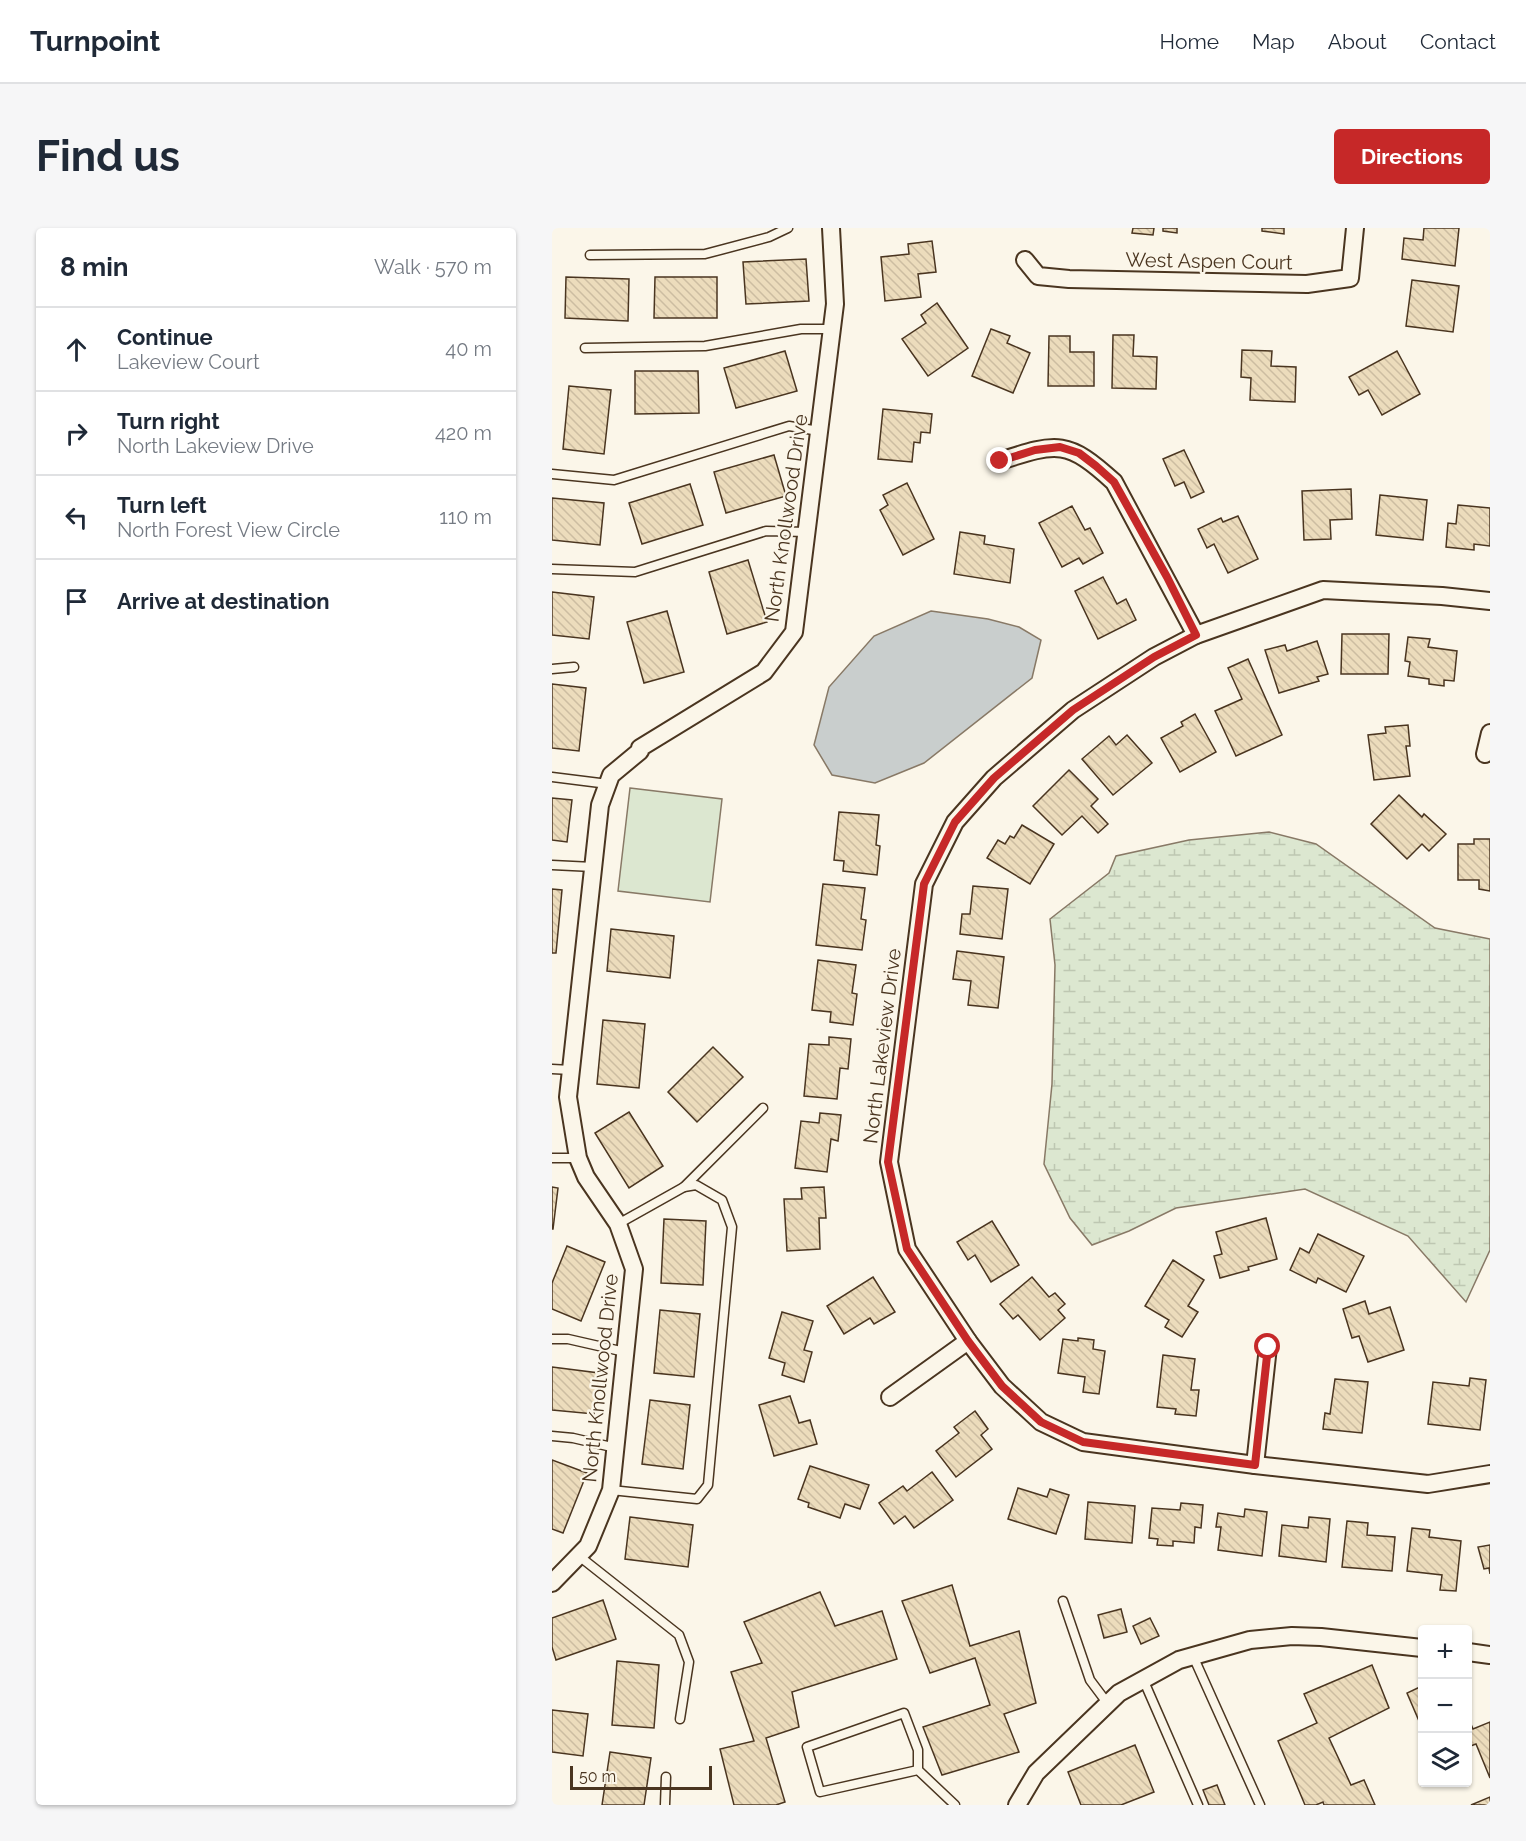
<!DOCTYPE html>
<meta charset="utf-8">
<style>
body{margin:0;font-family:Raleway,sans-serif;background:#f6f6f7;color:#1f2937}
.controls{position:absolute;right:18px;bottom:18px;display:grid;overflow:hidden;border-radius:6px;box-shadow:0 2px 4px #0004}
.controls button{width:54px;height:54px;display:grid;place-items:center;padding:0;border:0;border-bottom:2px solid #e0e1e3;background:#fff;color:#1f2937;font:30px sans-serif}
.scale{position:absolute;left:18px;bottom:15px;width:142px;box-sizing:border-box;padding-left:6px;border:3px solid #4a3520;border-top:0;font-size:16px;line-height:21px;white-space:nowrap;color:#4a3520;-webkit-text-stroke:4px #fbf6e9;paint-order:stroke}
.stop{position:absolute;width:18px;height:18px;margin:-14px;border:4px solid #c62828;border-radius:50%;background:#fff}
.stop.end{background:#c62828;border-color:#fff;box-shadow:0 2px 6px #0008}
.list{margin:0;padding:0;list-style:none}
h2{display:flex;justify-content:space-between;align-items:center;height:78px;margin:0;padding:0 24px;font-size:26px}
h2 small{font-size:20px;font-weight:400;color:#747a83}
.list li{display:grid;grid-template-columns:39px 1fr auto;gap:18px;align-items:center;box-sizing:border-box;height:84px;padding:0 24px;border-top:2px solid #e0e1e3}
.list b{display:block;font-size:22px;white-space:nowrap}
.list p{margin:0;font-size:20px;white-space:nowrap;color:#747a83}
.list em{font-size:20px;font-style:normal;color:#747a83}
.icon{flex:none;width:33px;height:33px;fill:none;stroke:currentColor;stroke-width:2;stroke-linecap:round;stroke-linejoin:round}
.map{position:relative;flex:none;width:938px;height:1577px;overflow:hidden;border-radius:6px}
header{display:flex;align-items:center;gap:36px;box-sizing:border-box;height:84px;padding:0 30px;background:#fff;border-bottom:2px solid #e0e1e3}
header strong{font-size:28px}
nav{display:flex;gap:33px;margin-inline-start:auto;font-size:21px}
.intro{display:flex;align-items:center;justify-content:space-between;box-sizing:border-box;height:144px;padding:0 36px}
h1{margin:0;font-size:42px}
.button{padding:15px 27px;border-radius:6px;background:#c62828;color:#fff;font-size:21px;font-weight:700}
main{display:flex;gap:36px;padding:0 36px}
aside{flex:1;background:#fff;border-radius:6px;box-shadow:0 2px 4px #0004}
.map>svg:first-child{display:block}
.wetland{fill:url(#wetland-marsh);stroke:#887966;stroke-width:1.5}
.green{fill:#dce7d0;stroke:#887966;stroke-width:1.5}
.water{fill:#c9cecd;stroke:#887966;stroke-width:1.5}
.building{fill:url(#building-back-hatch);stroke:#4a3520;stroke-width:1.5}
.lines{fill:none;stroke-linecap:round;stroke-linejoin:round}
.service-casing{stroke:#4a3520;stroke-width:11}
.minor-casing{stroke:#4a3520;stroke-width:20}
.service{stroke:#fbf6e9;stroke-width:8}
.minor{stroke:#fbf6e9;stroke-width:16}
.route{stroke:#c62828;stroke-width:8}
.labels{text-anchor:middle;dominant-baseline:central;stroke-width:4.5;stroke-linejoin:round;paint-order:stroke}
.street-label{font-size:20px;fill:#4a3520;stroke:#fbf6e9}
</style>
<header>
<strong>Turnpoint</strong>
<nav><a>Home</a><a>Map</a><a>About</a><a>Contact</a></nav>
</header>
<div class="intro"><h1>Find us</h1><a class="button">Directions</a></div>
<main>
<aside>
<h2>8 min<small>Walk · 570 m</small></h2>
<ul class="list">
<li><svg class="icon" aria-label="ahead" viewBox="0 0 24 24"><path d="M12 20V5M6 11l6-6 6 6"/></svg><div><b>Continue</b><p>Lakeview Court</p></div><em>40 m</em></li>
<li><svg class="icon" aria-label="right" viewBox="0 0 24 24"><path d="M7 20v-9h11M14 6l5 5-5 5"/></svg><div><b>Turn right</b><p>North Lakeview Drive</p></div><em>420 m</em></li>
<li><svg class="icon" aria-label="left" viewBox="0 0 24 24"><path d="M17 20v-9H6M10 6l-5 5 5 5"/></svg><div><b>Turn left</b><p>North Forest View Circle</p></div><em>110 m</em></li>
<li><svg class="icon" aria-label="arrive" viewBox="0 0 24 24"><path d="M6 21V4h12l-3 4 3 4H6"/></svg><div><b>Arrive at destination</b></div></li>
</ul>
</aside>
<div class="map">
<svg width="938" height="1577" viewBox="0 0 938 1577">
<defs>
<pattern id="wetland-marsh" width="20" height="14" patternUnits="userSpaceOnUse" patternTransform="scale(1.5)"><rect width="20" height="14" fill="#dce7d0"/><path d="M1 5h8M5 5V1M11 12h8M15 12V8" fill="none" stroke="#bec7b2"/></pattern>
<pattern id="building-back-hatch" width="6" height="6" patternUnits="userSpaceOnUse" patternTransform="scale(1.5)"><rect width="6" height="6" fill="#ecdcbc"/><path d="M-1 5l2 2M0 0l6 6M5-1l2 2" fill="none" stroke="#ccbda1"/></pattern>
</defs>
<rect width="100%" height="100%" fill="#fbf6e9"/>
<!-- wetland -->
<polygon class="wetland" points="717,604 764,616 883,700 938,711 938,1022 914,1074 856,1008 753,961 624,980 577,1003 540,1017 518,990 492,936 500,856 503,737 498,691 557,645 564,628 637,612"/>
<!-- green -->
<polygon class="green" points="78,560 170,571 158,674 66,663"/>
<!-- water -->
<polygon class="water" points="379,383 436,391 467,399 489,412 480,450 372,535 323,555 280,547 262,517 277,459 322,408"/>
<!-- building -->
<g class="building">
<polygon points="581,0 602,0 601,7 580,5"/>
<polygon points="611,0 625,0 625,5 611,3"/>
<polygon points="710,0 732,0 732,6 710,3"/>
<polygon points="872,0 907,0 903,38 850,31 852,10 871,12"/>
<polygon points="380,13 384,44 366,46 369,69 333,73 329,29 357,26 356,16"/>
<polygon points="254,31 257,73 194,76 191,34"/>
<polygon points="14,49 77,51 76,93 13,90"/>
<polygon points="103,49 165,49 165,90 102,90"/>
<polygon points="860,52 907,58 901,104 854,98"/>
<polygon points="385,75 416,120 376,148 350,111 374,95 369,87"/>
<polygon points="439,101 458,108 455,115 478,125 461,165 420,148"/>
<polygon points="561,107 582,107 581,128 605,129 604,161 560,160"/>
<polygon points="497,108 518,108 518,124 542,124 542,158 496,158"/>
<polygon points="690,122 720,123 719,138 744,139 743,174 698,172 699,150 689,149"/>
<polygon points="233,123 245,163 184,180 172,140"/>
<polygon points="845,123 868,166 830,187 816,162 807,167 797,149"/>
<polygon points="83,143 146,143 147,185 83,186"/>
<polygon points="17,158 59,162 52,226 11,221"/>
<polygon points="331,181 380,186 378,205 369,204 368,215 362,214 360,234 326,231"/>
<polygon points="632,222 652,264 639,270 632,254 623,258 611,231"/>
<polygon points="222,227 234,268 174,285 162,244"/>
<polygon points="355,255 382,311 351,327 328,282 336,277 331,267"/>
<polygon points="138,256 151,297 90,316 77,275"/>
<polygon points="799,261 800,291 778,292 779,311 752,312 750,263"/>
<polygon points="828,267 875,272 871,312 824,307"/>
<polygon points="0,270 52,275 48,317 0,312"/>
<polygon points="906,277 938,280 938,318 922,316 922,322 894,319 896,295 904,296"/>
<polygon points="520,278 533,302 538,300 551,325 531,336 527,330 510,339 487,295"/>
<polygon points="686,288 706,331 676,345 662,316 655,320 646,301 669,290 671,294"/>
<polygon points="408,304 433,308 432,316 462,321 458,355 402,346"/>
<polygon points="196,332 215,394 175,406 157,344"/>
<polygon points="551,349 565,376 574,371 584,392 546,411 523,363"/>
<polygon points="0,364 42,369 37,411 0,407"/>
<polygon points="115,383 132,444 92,455 75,394"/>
<polygon points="790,406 837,406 836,446 789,446"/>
<polygon points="856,409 878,411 876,419 905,423 902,453 892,452 892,458 877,456 877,451 856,448 858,434 853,433"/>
<polygon points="765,413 776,446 765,449 767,453 727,465 713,422 733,417 735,423"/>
<polygon points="696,431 730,507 684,528 663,483 690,471 676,440"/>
<polygon points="0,456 34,460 27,523 0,520"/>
<polygon points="643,486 664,524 628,544 609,510 631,498 629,494"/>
<polygon points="856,497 858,518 854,518 858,548 822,552 816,507 834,505 833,499"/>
<polygon points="575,507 600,535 561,567 530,531 557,508 564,517"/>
<polygon points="517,542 546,571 539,578 556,596 546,605 530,588 510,607 481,578"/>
<polygon points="847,567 870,589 872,586 894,606 877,623 870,616 855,631 819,596"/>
<polygon points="0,570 20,572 15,614 0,612"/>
<polygon points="287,584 327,587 324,617 328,618 325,647 291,643 292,633 282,632"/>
<polygon points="470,597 502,616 478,656 435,630 446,612 453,616 458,608 462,610"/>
<polygon points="922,611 938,611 938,663 927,661 927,652 906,652 906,616 922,616"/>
<polygon points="271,656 313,660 309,691 314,692 310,722 264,717"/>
<polygon points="421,658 456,661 450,711 408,706 410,686 418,686"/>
<polygon points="0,661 10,662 4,725 0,725"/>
<polygon points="59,701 122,708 118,750 55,743"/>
<polygon points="405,723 452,729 446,780 416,777 419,753 401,751"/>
<polygon points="266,732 304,737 300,765 305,766 301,797 278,794 279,784 260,782"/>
<polygon points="51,792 93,796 87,860 45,856"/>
<polygon points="277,809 299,811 296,841 288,840 285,871 252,868 257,816 277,817"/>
<polygon points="161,819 191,849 145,894 116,864"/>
<polygon points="77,884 111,938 77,960 43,905"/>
<polygon points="268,885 289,887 286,913 279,911 275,944 243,940 249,893 267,895"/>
<polygon points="0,959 6,960 1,1001 0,1001"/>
<polygon points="272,959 274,990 267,990 268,1021 235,1023 232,971 250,971 249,960"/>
<polygon points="714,990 725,1031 696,1039 697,1042 668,1050 662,1028 670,1026 664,1004"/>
<polygon points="112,991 154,993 151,1057 109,1055"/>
<polygon points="440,993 467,1037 439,1054 423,1027 416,1032 405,1014"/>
<polygon points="766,1006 812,1028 794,1064 766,1050 764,1055 738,1042 748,1020 757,1025"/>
<polygon points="15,1018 53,1034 29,1093 0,1081 0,1055"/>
<polygon points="621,1032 652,1052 636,1078 646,1084 630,1109 613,1099 617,1092 593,1078"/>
<polygon points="321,1049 343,1084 322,1096 318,1090 292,1106 275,1078"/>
<polygon points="480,1049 497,1069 503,1065 513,1076 506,1082 513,1090 488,1112 466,1087 461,1091 448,1076"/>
<polygon points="813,1073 817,1086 838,1079 852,1122 816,1134 807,1108 800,1110 791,1081"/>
<polygon points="108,1082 148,1086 142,1149 102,1145"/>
<polygon points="230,1084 261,1093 252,1122 260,1124 252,1154 230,1147 233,1135 217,1130"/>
<polygon points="526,1110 542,1112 541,1121 553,1123 547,1166 531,1164 533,1149 506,1145 511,1111 526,1113"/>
<polygon points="611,1127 643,1131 639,1162 647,1162 644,1188 623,1186 624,1181 605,1179"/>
<polygon points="0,1139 47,1145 42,1186 0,1182"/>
<polygon points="918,1150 934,1152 928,1202 876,1196 881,1154 917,1158"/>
<polygon points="783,1151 816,1154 810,1205 771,1201 773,1185 778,1186"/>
<polygon points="238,1168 247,1195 258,1192 265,1216 222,1228 207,1177"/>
<polygon points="98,1172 138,1177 131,1241 90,1236"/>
<polygon points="423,1183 436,1201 429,1207 440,1221 404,1249 384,1223 407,1205 402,1199"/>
<polygon points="0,1232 35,1245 11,1305 0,1301"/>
<polygon points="258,1238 317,1257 308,1281 293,1276 288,1290 256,1279 257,1275 246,1271"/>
<polygon points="380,1244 401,1272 362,1300 353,1288 342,1296 327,1275 351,1258 355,1263"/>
<polygon points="466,1260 495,1269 498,1261 517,1267 504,1306 456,1291"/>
<polygon points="536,1274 583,1278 580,1315 533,1311"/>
<polygon points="629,1275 651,1277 649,1300 643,1299 642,1315 621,1313 621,1318 605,1317 606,1311 597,1310 600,1280 628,1282"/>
<polygon points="693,1281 715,1284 710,1328 666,1322 669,1299 664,1299 666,1285 692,1289"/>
<polygon points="78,1289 141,1297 136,1339 73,1331"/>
<polygon points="757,1289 778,1291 774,1334 727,1328 730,1297 756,1300"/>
<polygon points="795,1293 816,1295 815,1307 843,1309 840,1343 790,1339"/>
<polygon points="860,1300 878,1302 877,1309 909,1313 904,1363 888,1362 890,1347 855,1343"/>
<polygon points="938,1317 938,1346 937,1340 932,1341 926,1319"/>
<polygon points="400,1357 418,1418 467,1403 484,1475 452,1486 467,1524 390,1547 371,1499 438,1477 423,1430 378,1445 350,1373"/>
<polygon points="268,1364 283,1398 330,1383 345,1431 240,1464 247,1499 214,1510 233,1574 224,1577 182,1577 168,1521 202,1513 179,1444 210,1435 192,1394"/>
<polygon points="51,1372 64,1411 4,1432 0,1419 0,1390"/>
<polygon points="569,1381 575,1404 552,1410 546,1387"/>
<polygon points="598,1390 607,1408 589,1416 581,1398"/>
<polygon points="65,1433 107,1437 102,1500 60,1497"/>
<polygon points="820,1437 837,1480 777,1510 799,1557 812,1552 823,1577 772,1577 771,1574 764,1577 753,1577 726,1513 765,1495 752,1466"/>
<polygon points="870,1458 870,1500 855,1465"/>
<polygon points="0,1482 36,1486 31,1528 0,1524"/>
<polygon points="916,1489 921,1501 938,1494 938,1550 924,1516 916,1519"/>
<polygon points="583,1517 602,1564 569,1577 529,1577 516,1544"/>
<polygon points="58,1524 99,1530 92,1577 50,1577"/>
<polygon points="665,1557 673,1577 657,1577 651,1562"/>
<polygon points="938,1569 938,1577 919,1577"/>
</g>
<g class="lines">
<!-- service casing -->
<g class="service-casing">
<g id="service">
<polyline points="38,27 153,26 217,9 236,0"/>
<polyline points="33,120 153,118 249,101 280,101"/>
<polyline points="0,246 62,252 237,198 267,203"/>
<polyline points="0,341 83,344 214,303 255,304"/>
<polyline points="0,441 22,439"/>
<polyline points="0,549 56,556"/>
<polyline points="0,637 41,639"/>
<polyline points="0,841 19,842"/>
<polyline points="0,930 26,930"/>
<polyline points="66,996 132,959 211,880"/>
<polyline points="0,1111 16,1111 73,1124"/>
<polyline points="0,1208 21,1210 64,1220"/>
<polyline points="59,1262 145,1271 156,1257 180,999 170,972 144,957 132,959"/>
<polyline points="27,1328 127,1407 137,1434 128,1491"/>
<polyline points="511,1373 538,1452 556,1476"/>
<polyline points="641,1428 708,1577"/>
<polyline points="591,1451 646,1577"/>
<polyline points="366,1542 268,1564 255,1519 352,1485 366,1522 366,1542 403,1577"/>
<polyline points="113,1577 114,1549"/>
</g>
</g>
<!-- minor casing -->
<g class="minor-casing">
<g id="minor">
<polyline points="473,32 486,48 517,51 755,56 798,50 803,0"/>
<path d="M 448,233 C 506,214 516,212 562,254 L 644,407"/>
<polyline points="938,373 890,368 771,362 644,407 602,429 521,482 442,550 403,594 372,656 337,934 355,1021 416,1113 450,1158 489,1194 531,1214 703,1237 876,1256 938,1246"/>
<polyline points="933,526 938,505"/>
<polyline points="338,1169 416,1113"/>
<polyline points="703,1237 716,1119"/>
<polyline points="0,1355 36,1318 59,1262 82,1041 66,996 34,949 26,930 16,869 48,577 59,547 88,523 88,520 212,444 242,404 283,76 279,0"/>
<polyline points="916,1424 938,1427"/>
<polyline points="465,1577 484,1545 567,1465 627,1432 698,1412 740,1408 769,1409 870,1420"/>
</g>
</g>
<!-- service -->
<use href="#service" class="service"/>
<!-- minor -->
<use href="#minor" class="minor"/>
</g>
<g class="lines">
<!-- route -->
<polyline class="route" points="448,233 483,222 508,219 527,225 544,238 562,254 615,349 644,407 602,429 521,482 442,550 403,594 372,656 336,934 355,1021 416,1113 450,1158 489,1194 531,1214 703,1237 716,1119"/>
</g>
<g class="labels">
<!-- street labels -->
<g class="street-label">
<text transform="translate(657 33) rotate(1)">West Aspen Court</text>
<text transform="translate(234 290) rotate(-82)">North Knollwood Drive</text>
<text transform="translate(330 818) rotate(-83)">North Lakeview Drive</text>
<text transform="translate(48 1150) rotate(-84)">North Knollwood Drive</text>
</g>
</g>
</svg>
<div class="controls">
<button>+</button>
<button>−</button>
<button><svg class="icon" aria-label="layers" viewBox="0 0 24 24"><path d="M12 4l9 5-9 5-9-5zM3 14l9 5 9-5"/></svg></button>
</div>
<div class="scale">50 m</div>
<div class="stop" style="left:716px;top:1119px"></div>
<div class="stop end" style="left:448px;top:233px"></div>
</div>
</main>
